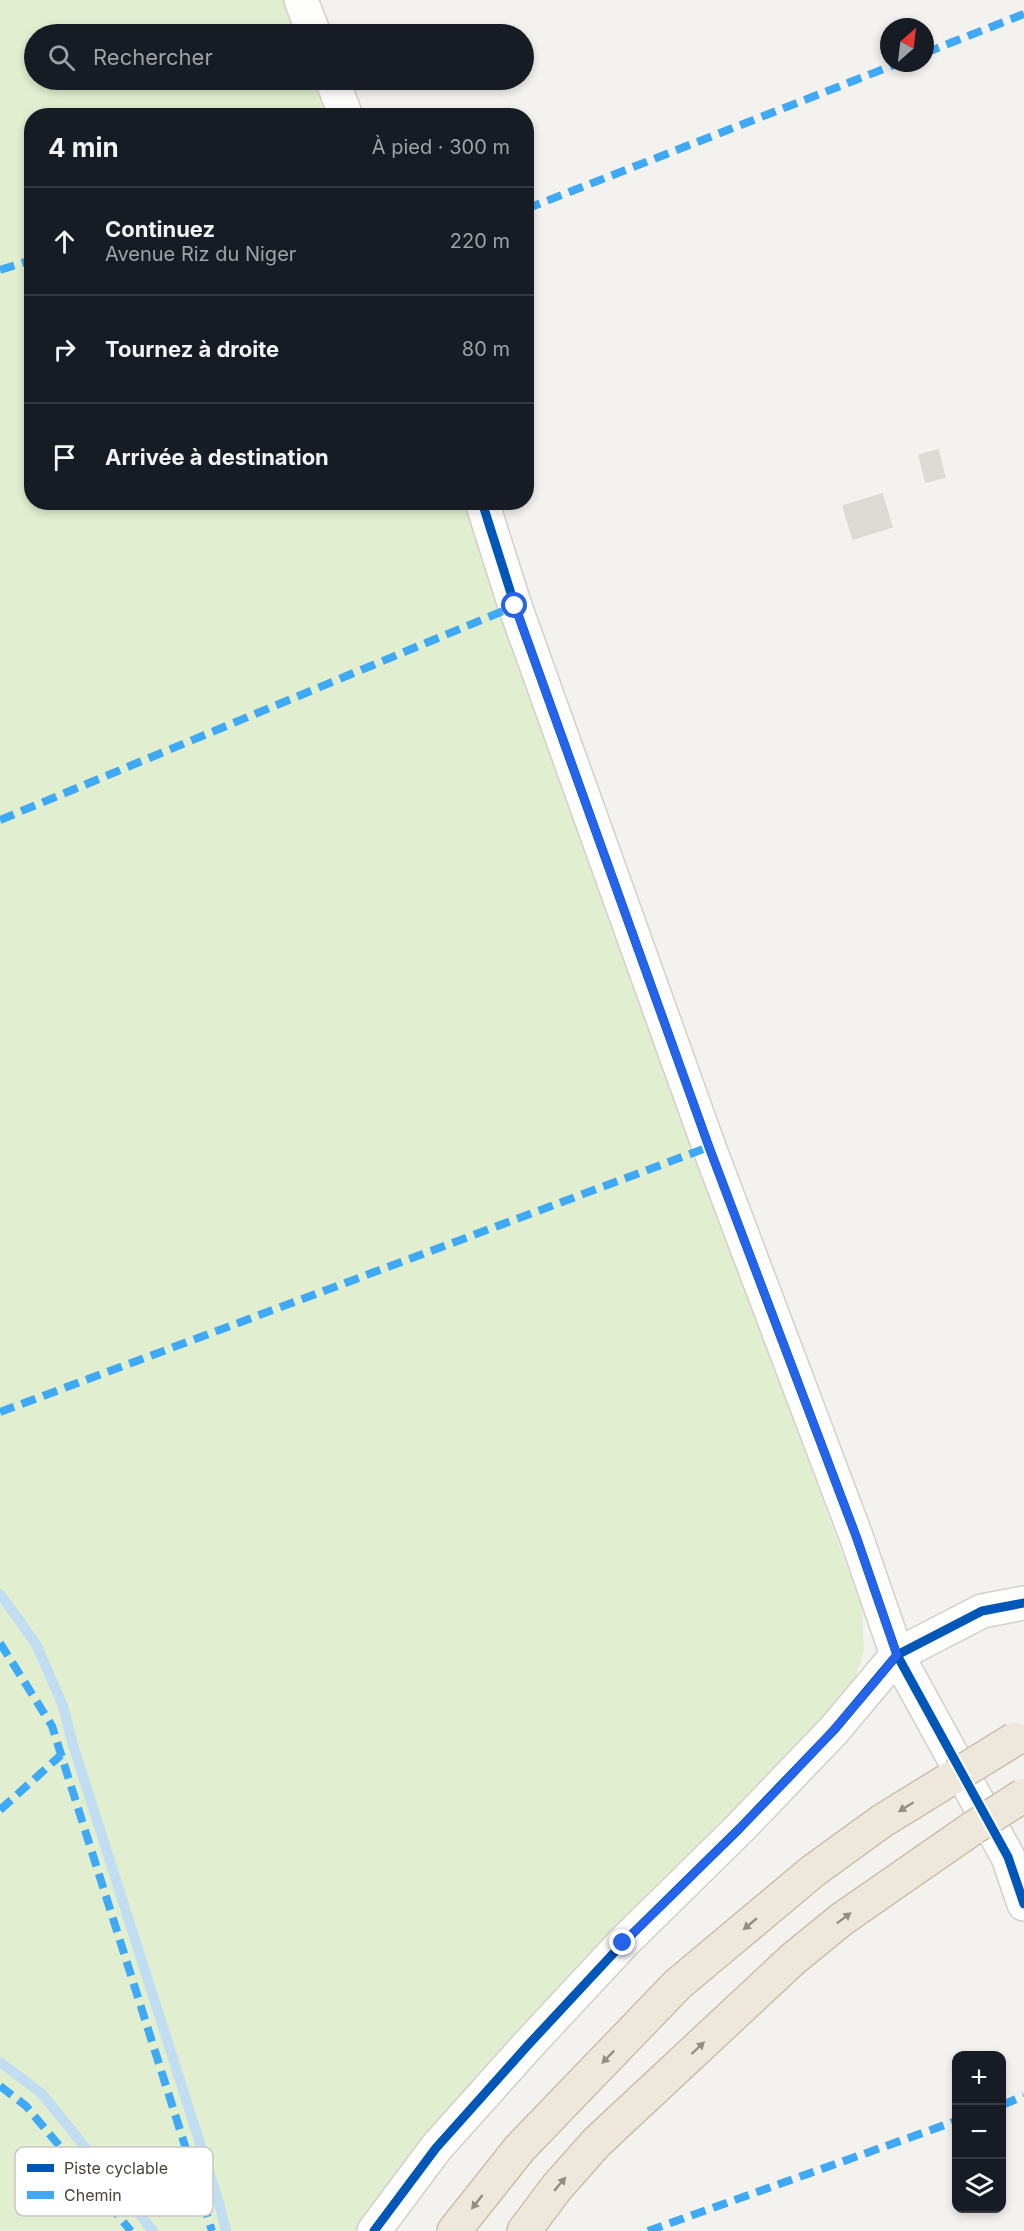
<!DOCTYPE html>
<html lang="fr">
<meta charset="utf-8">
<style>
body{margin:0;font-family:Inter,sans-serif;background:#20242c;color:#f1f3f6}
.controls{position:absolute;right:18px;bottom:18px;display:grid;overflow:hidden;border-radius:12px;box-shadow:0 3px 9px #0003}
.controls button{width:54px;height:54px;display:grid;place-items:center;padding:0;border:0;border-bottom:2px solid #363941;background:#171b24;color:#f1f3f6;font:30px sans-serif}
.compass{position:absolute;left:880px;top:18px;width:54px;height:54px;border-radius:50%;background:#171b24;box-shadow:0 3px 9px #0003;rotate:28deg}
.stop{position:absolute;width:18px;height:18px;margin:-14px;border:4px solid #2563eb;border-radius:50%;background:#fff}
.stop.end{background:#2563eb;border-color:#fff;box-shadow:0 2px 6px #0008}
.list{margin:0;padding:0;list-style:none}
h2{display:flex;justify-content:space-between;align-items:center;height:78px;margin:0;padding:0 24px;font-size:26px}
h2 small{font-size:20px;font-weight:400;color:#9ea1a6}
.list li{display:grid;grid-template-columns:39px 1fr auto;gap:18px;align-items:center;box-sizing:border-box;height:108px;padding:0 24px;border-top:2px solid #363941}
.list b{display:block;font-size:22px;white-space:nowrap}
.list p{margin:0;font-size:20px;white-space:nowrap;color:#9ea1a6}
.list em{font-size:20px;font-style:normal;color:#9ea1a6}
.icon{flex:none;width:33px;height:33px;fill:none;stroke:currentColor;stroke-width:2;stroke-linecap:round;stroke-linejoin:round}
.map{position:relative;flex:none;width:1024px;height:2231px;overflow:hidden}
.search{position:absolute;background:#171b24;box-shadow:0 3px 9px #0003;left:24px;top:24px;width:510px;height:66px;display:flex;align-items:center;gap:15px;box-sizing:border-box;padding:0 21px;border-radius:33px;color:#9ea1a6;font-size:22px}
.panel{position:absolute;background:#171b24;box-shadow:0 3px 9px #0003;left:24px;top:108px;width:510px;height:402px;border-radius:24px}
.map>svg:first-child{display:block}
.green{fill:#e1eecf}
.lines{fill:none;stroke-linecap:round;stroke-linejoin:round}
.stream{stroke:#c0ddf1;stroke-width:10}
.building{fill:#dedbd6;stroke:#dcd9d4;stroke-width:1.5}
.minor-casing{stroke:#d2d0cb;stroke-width:36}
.highway-casing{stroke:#ccbfa9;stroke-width:36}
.minor{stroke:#fdfdfc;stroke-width:33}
.highway{stroke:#ede8db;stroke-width:33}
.highway-bridge-casing{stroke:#ccbfa9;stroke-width:36;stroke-linecap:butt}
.highway-bridge{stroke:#ede8db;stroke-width:33}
.quiet{stroke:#3fa9f5;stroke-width:8;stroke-dasharray:15 8;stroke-linecap:butt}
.cycleway-casing{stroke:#fff;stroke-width:13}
.cycleway{stroke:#0057b8;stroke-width:9}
.oneway{fill:#948e82}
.route{stroke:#2563eb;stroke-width:8}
.key{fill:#fff;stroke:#c9c7c4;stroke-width:1.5}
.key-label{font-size:16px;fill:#4b4439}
</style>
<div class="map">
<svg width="1024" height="2231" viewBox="0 0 1024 2231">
<rect width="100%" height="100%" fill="#f4f2ee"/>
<!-- green -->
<polygon class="green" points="0,0 286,0 299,34 34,34 34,80 317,80 331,115 32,116 32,502 474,503 686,1125 862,1608 864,1651 854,1682 822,1728 421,2147 357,2231 0,2231"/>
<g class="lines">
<!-- stream -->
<g class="stream">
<polyline points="0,1594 36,1644 63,1706 73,1745 219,2203 226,2231"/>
<polyline points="0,2062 42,2094 153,2231"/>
</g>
</g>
<!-- building -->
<g class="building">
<polygon points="938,450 945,477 926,482 919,455"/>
<polygon points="882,494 892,527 853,539 843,506"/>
</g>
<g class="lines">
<!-- minor casing -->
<g class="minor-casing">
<g id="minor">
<polyline points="301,0 314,34"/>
<polyline points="332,80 346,116"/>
<polyline points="482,502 515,606 709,1147 856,1536 897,1655 1008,1857 1024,1904"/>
<polyline points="374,2231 436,2148 529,2044 623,1943 740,1828 834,1730 897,1655 982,1611 1024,1603"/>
</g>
</g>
<!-- highway casing -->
<g class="highway-casing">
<g id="highway">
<polyline points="454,2231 520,2148 678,1984 813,1871 882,1821 955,1776"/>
<polyline points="524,2231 557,2187 597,2142 793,1959 842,1919 973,1828"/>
</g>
</g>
<!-- minor -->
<use href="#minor" class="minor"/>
<!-- highway -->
<use href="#highway" class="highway"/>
<!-- highway-bridge casing -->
<g class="highway-bridge-casing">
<g id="highway-bridge">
<polyline points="955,1776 1015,1739"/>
<polyline points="973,1828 1024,1795"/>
</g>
</g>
<!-- highway-bridge -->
<use href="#highway-bridge" class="highway-bridge"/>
<!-- quiet -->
<g class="quiet">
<polyline points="925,53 1024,14"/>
<polyline points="526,209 899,63"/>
<polyline points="0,270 32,260"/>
<polyline points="0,820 515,606"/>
<polyline points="0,1412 709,1147"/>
<polyline points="0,1643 52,1726 212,2231"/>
<polyline points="0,1810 61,1755"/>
<polyline points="0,2086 26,2106 131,2231"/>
<polyline points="1002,2105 1024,2096"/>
<polyline points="648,2231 956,2121"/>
</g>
<!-- cycleway casing -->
<g class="cycleway-casing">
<g id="cycleway">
<polyline points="482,502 515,606 709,1147 856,1536 897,1655 1008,1857 1024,1904"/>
<polyline points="374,2231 436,2148 529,2044 623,1943 740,1828 834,1730 897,1655 982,1611 1024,1603"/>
</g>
</g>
<!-- cycleway -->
<use href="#cycleway" class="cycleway"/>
</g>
<!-- one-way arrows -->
<defs><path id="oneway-solid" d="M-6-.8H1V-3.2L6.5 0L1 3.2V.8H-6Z" transform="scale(1.5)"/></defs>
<g class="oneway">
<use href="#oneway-solid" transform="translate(906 1807) rotate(148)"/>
<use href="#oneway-solid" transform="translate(844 1918) rotate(-37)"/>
<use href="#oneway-solid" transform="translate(750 1924) rotate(140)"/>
<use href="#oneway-solid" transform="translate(698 2048) rotate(-43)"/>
<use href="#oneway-solid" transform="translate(608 2057) rotate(134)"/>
<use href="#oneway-solid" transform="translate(560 2184) rotate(-50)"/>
<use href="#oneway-solid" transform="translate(477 2202) rotate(128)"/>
</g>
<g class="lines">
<!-- route -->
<path class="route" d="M 515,606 L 709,1147 L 856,1536 L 897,1655 C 814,1759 718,1850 623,1943"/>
</g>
<!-- legend -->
<rect x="15" y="2147" width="198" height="69" rx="9" class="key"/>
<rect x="27" y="2164" width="27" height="8" fill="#0057b8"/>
<rect x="27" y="2191" width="27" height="8" fill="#3fa9f5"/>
<g class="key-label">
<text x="64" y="2174">Piste cyclable</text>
<text x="64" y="2201">Chemin</text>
</g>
</svg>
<div class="controls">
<button>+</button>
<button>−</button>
<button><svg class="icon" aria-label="layers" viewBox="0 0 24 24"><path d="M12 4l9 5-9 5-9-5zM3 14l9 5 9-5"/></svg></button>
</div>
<svg class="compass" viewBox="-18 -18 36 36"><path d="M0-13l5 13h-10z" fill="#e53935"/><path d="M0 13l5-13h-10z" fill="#9ea1a6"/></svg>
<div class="stop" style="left:515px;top:606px"></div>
<div class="stop end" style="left:623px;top:1943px"></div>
<div class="search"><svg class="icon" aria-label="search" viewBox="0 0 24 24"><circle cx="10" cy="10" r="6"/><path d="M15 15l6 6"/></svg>Rechercher</div>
<section class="panel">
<h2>4 min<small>À pied · 300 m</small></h2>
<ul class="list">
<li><svg class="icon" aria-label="ahead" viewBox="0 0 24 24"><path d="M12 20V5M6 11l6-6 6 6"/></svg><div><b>Continuez</b><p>Avenue Riz du Niger</p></div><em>220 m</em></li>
<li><svg class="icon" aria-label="right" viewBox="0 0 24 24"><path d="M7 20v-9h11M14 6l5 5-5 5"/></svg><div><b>Tournez à droite</b></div><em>80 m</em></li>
<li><svg class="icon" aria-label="arrive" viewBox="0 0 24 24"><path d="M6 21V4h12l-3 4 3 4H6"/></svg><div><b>Arrivée à destination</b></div></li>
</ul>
</section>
</div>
